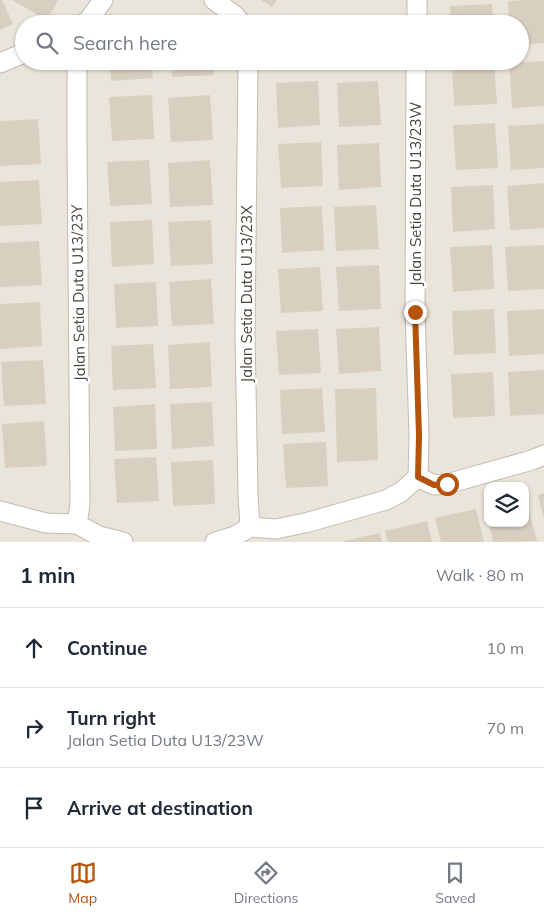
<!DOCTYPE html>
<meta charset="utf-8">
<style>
body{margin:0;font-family:Mulish,sans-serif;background:#f6f6f7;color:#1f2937}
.controls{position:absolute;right:15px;bottom:15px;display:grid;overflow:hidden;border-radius:10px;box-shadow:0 1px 4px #0004}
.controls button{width:45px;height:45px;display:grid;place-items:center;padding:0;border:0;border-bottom:1px solid #e0e1e3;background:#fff;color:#1f2937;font:25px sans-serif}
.stop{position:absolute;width:15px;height:15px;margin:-11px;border:4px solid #b45309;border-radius:50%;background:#fff}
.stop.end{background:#b45309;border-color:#fff;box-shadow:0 1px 5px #0008}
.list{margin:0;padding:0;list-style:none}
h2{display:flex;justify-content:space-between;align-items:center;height:65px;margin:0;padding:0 20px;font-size:21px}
h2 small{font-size:16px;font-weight:400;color:#747a83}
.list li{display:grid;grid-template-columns:32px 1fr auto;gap:15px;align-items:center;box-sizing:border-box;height:80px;padding:0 20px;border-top:1px solid #e0e1e3}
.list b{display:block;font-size:19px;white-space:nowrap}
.list p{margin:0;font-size:16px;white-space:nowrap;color:#747a83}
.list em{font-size:16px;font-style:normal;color:#747a83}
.icon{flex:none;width:28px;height:28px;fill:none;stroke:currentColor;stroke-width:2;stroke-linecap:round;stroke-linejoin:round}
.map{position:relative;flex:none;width:544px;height:542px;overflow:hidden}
.search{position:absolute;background:#fff;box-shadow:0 1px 4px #0004;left:15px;right:15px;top:15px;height:55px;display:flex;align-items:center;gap:12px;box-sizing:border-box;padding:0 18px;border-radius:28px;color:#747a83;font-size:19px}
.sheet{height:305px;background:#fff}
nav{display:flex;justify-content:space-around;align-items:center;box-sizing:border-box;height:70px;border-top:1px solid #e0e1e3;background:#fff;font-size:14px;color:#747a83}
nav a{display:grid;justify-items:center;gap:2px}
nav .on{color:#b45309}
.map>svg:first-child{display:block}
.residential{fill:#eae5da;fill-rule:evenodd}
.building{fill:#d8cfc1}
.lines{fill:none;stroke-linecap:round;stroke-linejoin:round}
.minor-casing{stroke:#c2bbae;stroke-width:21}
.minor{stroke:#fff;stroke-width:19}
.route{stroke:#b45309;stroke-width:6}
.labels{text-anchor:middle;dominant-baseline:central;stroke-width:5;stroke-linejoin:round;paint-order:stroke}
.street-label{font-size:15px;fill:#4b4439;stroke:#fff}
</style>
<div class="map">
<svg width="544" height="542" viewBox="0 0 544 542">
<rect width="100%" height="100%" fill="#f6f3ec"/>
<!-- residential -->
<path class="residential" d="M 0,0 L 544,0 L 544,542 L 0,542 ZM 24,24 L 520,24 L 520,61 L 24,61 ZM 488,486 L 525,486 L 525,523 L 488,523 Z"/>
<!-- building -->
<g class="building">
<polygon points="0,0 2,0 13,24 0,30"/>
<polygon points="12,0 58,0 47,20"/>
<polygon points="261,0 277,0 272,7"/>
<polygon points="525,0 544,0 544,43 520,45 520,24 509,24 508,1"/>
<polygon points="492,4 493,24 451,24 450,6"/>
<polygon points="378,18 378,24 336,24 336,20"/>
<polygon points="318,19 318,24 276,24 276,22"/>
<polygon points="110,61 152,61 153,78 111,81"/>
<polygon points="171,61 213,61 214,75 172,77"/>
<polygon points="278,61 320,61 320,63 278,66"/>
<polygon points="338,61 372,61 372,63 338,65"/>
<polygon points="465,61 494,61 497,104 454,106 452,62"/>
<polygon points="544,61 544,106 512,108 509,63"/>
<polygon points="318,81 320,125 278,128 276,83"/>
<polygon points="378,81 381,125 339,127 337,83"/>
<polygon points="152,95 154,139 112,141 109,97"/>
<polygon points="210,95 213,140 171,142 168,98"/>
<polygon points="38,119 41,164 0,166 0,121"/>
<polygon points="495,123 498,168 456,170 453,125"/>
<polygon points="544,124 544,168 511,170 508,126"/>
<polygon points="321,142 323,186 281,188 278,144"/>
<polygon points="379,143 381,187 339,190 337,145"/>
<polygon points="149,160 152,204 110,206 107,162"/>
<polygon points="210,160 213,205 170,207 168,163"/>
<polygon points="39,180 42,224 0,226 0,182"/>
<polygon points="544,183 544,228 510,230 507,186"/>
<polygon points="493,185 495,229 453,232 451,187"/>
<polygon points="376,205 379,249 336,251 334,207"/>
<polygon points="322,206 324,250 282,253 280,208"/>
<polygon points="152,220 154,264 112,267 110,222"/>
<polygon points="211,220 213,264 171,266 168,222"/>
<polygon points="39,241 42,285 0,287 0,243"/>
<polygon points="492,245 494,289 453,292 450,247"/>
<polygon points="544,245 544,289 508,291 505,247"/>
<polygon points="379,265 381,309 339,311 336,267"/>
<polygon points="320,267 323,311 281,313 278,269"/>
<polygon points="211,279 214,324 172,326 169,282"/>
<polygon points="156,282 158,326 116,328 114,284"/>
<polygon points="40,302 42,346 0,349 0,304"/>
<polygon points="494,309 496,353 454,355 452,311"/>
<polygon points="544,309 544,354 509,356 507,311"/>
<polygon points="379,327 381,371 339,374 336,329"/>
<polygon points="318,329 321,373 279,375 276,331"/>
<polygon points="210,342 212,387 170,389 168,345"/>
<polygon points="153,344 156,388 113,390 111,346"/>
<polygon points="43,360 46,404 4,406 1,362"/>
<polygon points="544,370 544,414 510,416 508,372"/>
<polygon points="493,372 495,416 453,418 451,374"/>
<polygon points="322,388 325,432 282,434 280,390"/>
<polygon points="376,388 378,460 337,462 335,389"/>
<polygon points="212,402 214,446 172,449 170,404"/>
<polygon points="155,404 157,449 115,451 113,407"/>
<polygon points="44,421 47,466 5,468 2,424"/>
<polygon points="326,442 328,486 286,488 283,444"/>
<polygon points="156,457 159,501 117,503 114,459"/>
<polygon points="213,460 215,504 173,506 171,462"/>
<polygon points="544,493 544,516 543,516 538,495"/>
<polygon points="525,497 537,541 493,542 489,523 525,523"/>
<polygon points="476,509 484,542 441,542 435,518"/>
<polygon points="427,521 432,542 388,542 385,531"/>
<polygon points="380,533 382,542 344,542 344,541"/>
</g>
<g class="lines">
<!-- minor casing -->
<g class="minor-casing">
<g id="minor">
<polyline points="214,0 234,15 242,24"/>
<polyline points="83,24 88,21 103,0"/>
<polyline points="417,24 417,0"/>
<polyline points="248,61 245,335 248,494 250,527"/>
<polyline points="416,61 415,312 419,435 418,477"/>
<polyline points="0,63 24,53"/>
<polyline points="418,477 434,485 447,484 532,460 544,455"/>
<polyline points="0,511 46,523 77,524 99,536 123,542"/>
<polyline points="77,524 80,504 77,144 77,61"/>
<polyline points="215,542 235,536 250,527 276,529 309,522 386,500 401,492 418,477"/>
</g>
</g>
<!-- minor -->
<use href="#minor" class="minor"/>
</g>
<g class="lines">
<!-- route -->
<polyline class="route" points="415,312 419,435 418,477 434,485 447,484"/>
</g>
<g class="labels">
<!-- street labels -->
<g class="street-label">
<text transform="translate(415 194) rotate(-90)">Jalan Setia Duta U13/23W</text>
<text transform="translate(78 293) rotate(-91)">Jalan Setia Duta U13/23Y</text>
<text transform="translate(246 294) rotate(-90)">Jalan Setia Duta U13/23X</text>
</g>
</g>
</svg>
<div class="controls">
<button><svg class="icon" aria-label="layers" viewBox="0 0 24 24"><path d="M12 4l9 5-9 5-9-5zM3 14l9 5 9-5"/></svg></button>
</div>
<div class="stop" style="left:447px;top:484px"></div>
<div class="stop end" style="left:415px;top:312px"></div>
<div class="search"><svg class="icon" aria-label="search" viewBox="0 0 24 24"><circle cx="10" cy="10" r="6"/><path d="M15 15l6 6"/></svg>Search here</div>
</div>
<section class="sheet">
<h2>1 min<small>Walk · 80 m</small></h2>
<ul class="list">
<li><svg class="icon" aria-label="ahead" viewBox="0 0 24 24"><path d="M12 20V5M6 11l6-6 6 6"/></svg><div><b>Continue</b></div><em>10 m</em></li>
<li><svg class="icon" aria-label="right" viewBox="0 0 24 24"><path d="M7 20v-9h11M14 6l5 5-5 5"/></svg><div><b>Turn right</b><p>Jalan Setia Duta U13/23W</p></div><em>70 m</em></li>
<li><svg class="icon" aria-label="arrive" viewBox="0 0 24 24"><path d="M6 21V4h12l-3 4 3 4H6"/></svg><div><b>Arrive at destination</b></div></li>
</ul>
</section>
<nav>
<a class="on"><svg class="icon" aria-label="map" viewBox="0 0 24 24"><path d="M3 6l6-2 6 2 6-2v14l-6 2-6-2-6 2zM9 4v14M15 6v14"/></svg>Map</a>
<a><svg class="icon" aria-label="directions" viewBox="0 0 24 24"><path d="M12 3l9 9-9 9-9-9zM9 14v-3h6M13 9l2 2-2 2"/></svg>Directions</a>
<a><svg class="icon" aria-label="saved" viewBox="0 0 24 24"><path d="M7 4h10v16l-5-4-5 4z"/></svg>Saved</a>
</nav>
